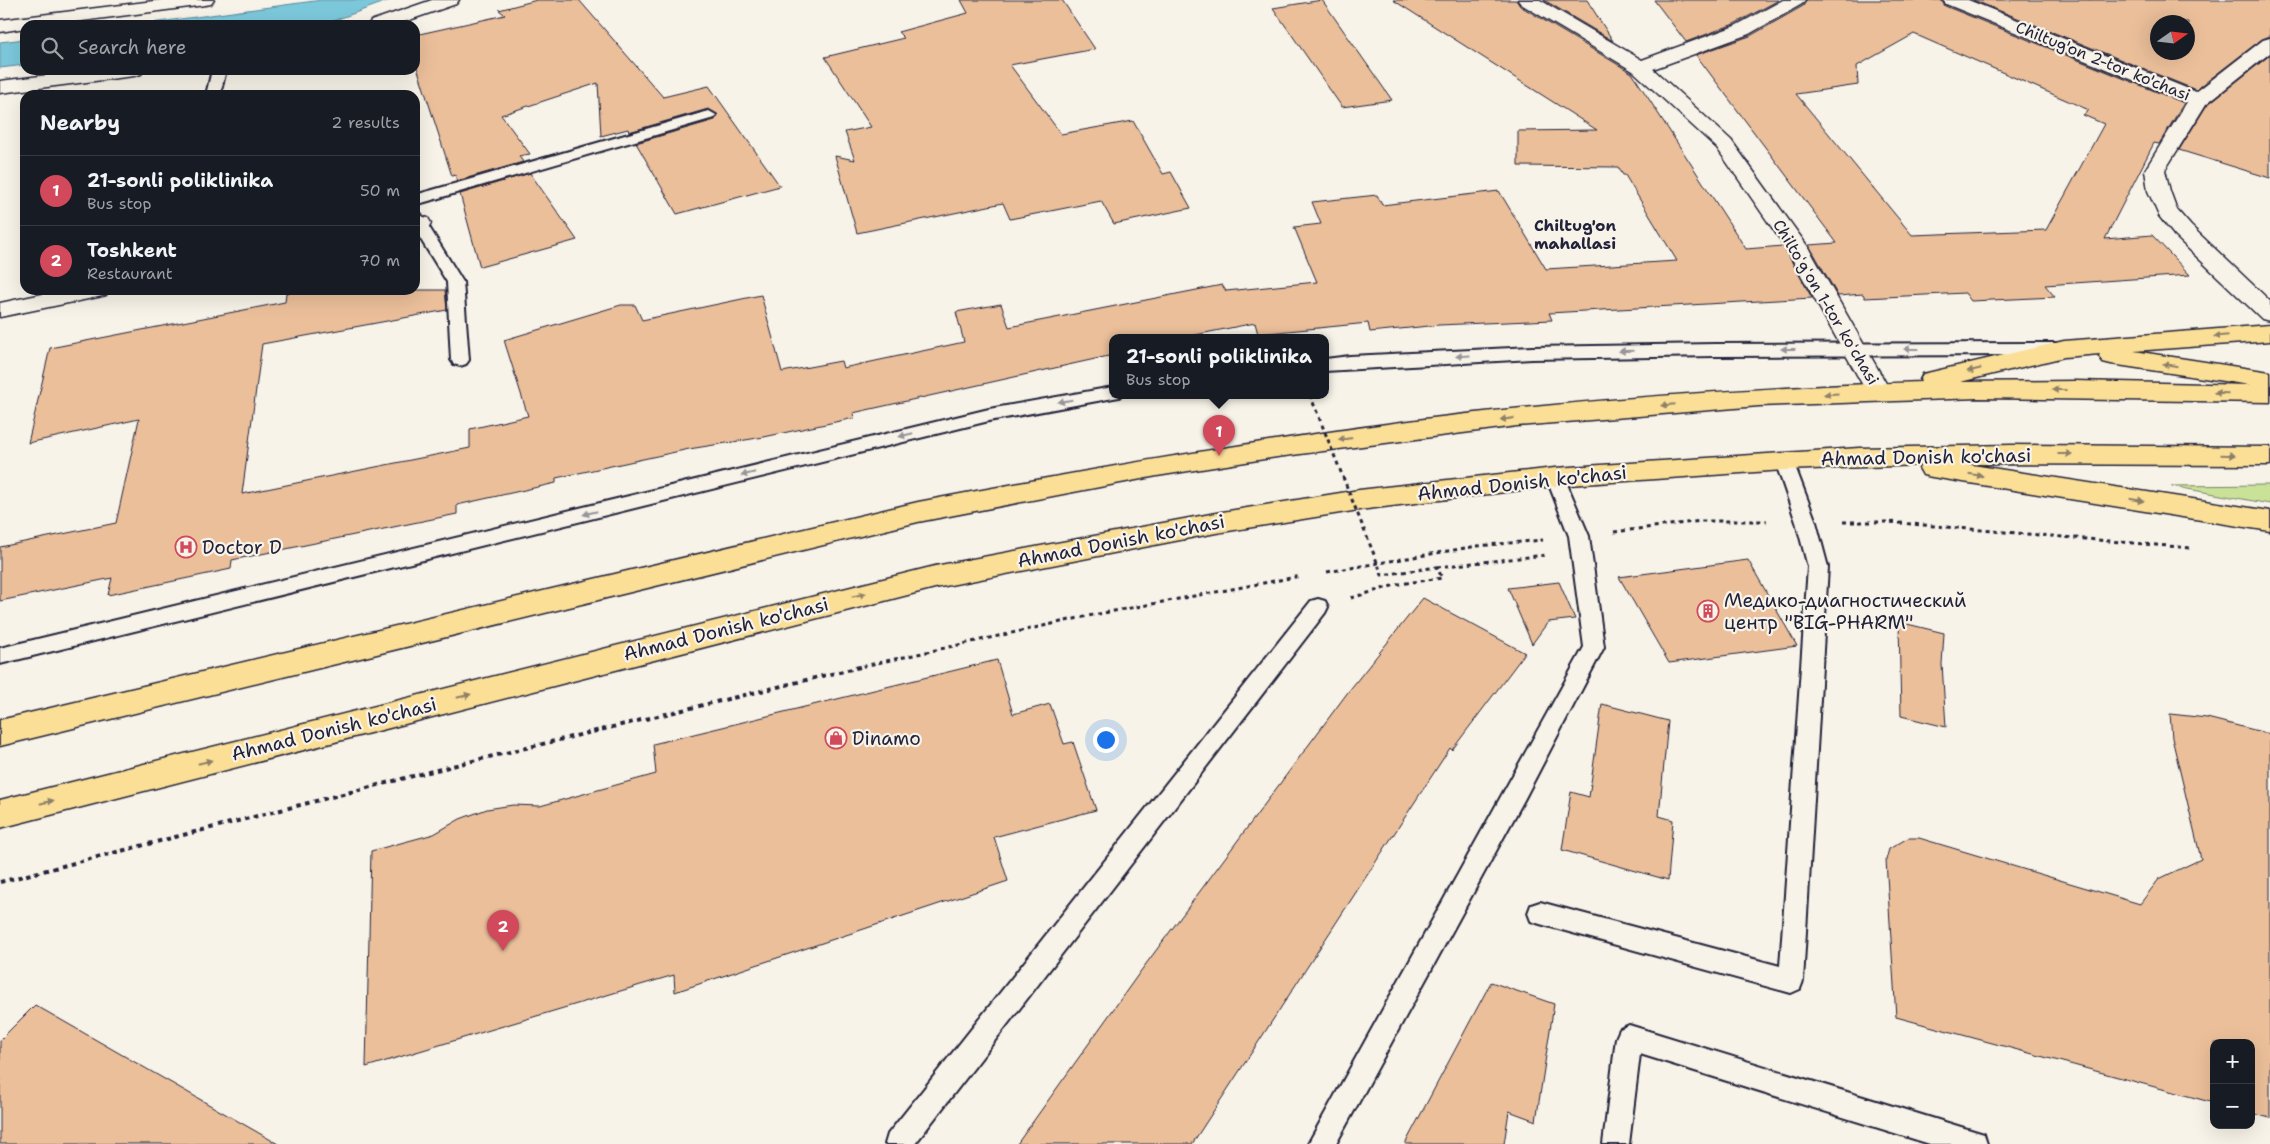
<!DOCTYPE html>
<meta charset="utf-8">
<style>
body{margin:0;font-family:"Shantell Sans",sans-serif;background:#20242c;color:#f1f3f6}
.controls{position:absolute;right:15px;bottom:15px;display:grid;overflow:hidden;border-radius:10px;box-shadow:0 5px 20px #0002}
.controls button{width:45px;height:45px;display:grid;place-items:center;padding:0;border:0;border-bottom:1px solid #363941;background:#171b24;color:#f1f3f6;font:25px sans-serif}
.compass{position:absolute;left:2150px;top:15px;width:45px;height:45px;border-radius:50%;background:#171b24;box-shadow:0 5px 20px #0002;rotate:76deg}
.you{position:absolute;left:1105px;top:739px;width:18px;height:18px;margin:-12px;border:4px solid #fff;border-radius:50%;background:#1a73e8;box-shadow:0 0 0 8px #1a73e833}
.badge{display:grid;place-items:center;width:32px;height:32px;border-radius:50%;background:#d1495b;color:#fff;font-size:16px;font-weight:700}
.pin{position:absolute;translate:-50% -41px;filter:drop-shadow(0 1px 2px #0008)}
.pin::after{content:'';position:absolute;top:26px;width:18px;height:15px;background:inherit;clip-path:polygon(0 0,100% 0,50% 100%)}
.popup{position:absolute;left:1109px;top:334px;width:220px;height:65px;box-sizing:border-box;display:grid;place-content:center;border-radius:10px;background:#171b24;filter:drop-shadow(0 1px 4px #0005);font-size:16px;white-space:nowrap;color:#9ea1a6}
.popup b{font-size:19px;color:#f1f3f6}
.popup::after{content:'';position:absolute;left:50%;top:100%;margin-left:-10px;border:10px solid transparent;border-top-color:#171b24}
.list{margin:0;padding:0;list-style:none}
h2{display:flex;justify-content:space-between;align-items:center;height:65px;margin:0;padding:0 20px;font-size:21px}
h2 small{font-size:16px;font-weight:400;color:#9ea1a6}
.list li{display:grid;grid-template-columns:32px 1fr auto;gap:15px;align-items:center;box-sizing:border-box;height:70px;padding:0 20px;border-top:1px solid #363941}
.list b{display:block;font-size:19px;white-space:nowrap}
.list p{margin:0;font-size:16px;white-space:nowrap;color:#9ea1a6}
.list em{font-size:16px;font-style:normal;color:#9ea1a6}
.icon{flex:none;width:28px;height:28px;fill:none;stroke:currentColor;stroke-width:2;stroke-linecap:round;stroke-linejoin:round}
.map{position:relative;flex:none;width:2270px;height:1144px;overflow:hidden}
.search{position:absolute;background:#171b24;box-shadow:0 5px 20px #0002;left:20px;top:20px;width:400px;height:55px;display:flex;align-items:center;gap:12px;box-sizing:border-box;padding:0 18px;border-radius:15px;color:#9ea1a6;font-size:19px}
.panel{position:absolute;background:#171b24;box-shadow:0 5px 20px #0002;left:20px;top:90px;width:400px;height:205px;border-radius:15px}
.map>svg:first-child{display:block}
.green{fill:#cae298;stroke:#76826a}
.water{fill:#7cc8db;stroke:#58869b}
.building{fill:#ebbf9a;stroke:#22223b;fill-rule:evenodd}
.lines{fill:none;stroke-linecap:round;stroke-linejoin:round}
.service-casing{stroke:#22223b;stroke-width:4}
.minor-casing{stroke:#22223b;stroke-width:3}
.primary-casing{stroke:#22223b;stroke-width:3}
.path-far1{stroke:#22223b;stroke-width:3;stroke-dasharray:4 4;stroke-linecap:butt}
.path{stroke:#22223b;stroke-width:4;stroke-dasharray:4.5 4.5;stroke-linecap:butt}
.service{fill:#f7f3e8;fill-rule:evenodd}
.minor{fill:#f7f3e8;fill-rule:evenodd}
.primary{fill:#fbdf96;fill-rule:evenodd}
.path-bridge{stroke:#22223b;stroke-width:3;stroke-dasharray:4 4;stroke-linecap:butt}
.oneway{fill:#8e8068}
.oneway2{fill:#97959a}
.labels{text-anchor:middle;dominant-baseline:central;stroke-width:4.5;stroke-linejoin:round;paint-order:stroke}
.far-street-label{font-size:16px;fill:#22223b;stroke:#f7f3e8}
.far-neighbourhood-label{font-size:16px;font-weight:bold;fill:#22223b;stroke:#f7f3e8}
.street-label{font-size:19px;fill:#22223b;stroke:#f7f3e8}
.poi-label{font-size:19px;fill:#22223b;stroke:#f7f3e8;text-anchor:start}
</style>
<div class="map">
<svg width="2270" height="1144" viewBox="0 0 2270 1144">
<rect width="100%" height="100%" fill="#f7f3e8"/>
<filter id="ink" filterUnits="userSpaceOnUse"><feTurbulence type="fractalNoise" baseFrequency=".02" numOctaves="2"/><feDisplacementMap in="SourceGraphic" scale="10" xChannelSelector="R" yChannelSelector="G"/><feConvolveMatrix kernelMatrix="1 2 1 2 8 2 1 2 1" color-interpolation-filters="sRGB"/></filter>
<g filter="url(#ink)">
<!-- green -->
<polygon class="green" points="2270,485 2270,504 2171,486"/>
<!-- water -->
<g class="water">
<polygon points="322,0 390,0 322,25 136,25"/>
<polygon points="25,39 25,65 0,68 0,42"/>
</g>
<!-- building -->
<g class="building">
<polygon points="537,0 579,0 663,97 709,86 780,186 677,214 636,143 715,120 718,115 708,109 629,132 628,129 601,136 598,83 501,115 530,154 519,156 523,162 457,181 455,175 452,176 415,61 415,35 505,15 499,10"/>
<polygon points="961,0 1062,0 1095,49 1010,65 1061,134 1133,121 1163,174 1171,172 1191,208 1114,224 1101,201 1010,219 1003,203 857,233 835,156 855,160 845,132 871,127 825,57 904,38 898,32 968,13"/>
<polygon points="1322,0 1392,100 1342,107 1273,8"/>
<polygon points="1393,0 1516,0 1520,6 1632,73 1746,249 1783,246 1812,298 1549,313 1552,320 1439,325 1370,332 1368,323 1258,334 1255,323 1185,337 1113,337 1113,355 853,413 854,418 764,437 689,449 556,478 556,483 457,505 457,514 232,560 231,569 108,595 112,578 0,601 0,547 116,523 139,419 28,443 50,348 285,302 286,293 304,290 445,290 447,310 262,344 242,494 470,448 470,429 528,416 504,340 621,305 635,305 642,320 761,295 782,372 841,361 843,368 964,342 956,312 1001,304 1009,327 1222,285 1226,291 1317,282 1294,227 1321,224 1312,202 1377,195 1382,205 1499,191 1546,269 1677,261 1625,175 1623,175 1618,167 1518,166 1518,131 1597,130"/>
<polygon points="1544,0 1587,0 1613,41"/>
<polygon points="1654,0 1779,0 1734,24 1686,42"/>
<path d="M 1807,0 L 1941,0 L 1945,6 L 2184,103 L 2159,144 L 2154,143 L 2105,239 L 2152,235 L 2190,275 L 2045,285 L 2055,297 L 1971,301 L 1965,293 L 1865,298 L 1863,294 L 1838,296 L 1809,245 L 1837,243 L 1696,55 L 1750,36 L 1803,6 ZM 1914,34 L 2089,110 L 2083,115 L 2104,124 L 2046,230 L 1912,235 L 1796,94 L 1858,85 L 1857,66 Z"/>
<path d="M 1973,0 L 2270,0 L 2270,36 L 2262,39 L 2196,90 ZM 2158,22 L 2188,22 L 2188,52 L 2158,52 Z"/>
<polygon points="2270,55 2270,178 2179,150 2207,105"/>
<polygon points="530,173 577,240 480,267 460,194"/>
<polygon points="1748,560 1797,646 1669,663 1619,577"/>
<polygon points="1559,582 1575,619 1548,622 1532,644 1508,588"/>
<polygon points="1423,598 1525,653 1452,750 1450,748 1192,1144 1017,1144 1140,972 1348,692"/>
<polygon points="1899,622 1944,633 1942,664 1946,727 1901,716"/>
<polygon points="997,660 1013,714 1050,704 1064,744 1073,742 1096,810 994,837 1008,881 675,992 674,975 366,1067 371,851 434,834 460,819 487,809 513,805 540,806 656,774 653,744"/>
<polygon points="1602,704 1668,721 1659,816 1673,820 1668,880 1562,850 1571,792 1589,797"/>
<polygon points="2170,714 2207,718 2270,734 2270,1118 2251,1113 2251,1043 2214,1043 2214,1103 1896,1017 1886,860 1889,849 1908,838 1919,838 2140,904 2159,879 2201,859 2172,738"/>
<polygon points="1491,982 1554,1004 1536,1121 1509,1111 1504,1144 1405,1144"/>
<polygon points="35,1005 278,1144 0,1144 0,1040"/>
</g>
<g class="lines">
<!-- service casing -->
<g class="service-casing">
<g id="service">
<polygon points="212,70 226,70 220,95 206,95"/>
<polygon points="709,111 716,115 714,118 415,205 415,195"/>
<polygon points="415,212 421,214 463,282 469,360 466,364 460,366 454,364 451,360 447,282 415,230"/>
<polygon points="2058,343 2064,345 2067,349 2064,353 2058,355 1715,356 1532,359 1325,371 1325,359 1350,356 1532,347 1715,344"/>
<polygon points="1113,387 1113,395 1121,395 1119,397 989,421 0,664 0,648 989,409"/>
<polygon points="1784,454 1791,456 1793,461 1816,522 1828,567 1803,981 1800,989 1791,993 1540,924 1531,921 1528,913 1531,905 1540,902 1780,966 1808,567 1796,522 1775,461 1777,456"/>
<polygon points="1555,470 1562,472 1564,477 1589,536 1604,647 1525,798 1336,1144 1308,1144 1584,647 1569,536 1546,477 1548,472"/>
<polygon points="1318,599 1325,601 1328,607 1325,613 915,1144 885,1144 888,1134 1311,601"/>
<polygon points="1629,1025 1974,1131 1984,1134 1987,1144 1930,1144 1640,1054 1629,1144 1603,1144 1616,1038 1620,1029"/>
</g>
</g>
<!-- minor casing -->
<g class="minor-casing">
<g id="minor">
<polygon points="162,0 214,0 211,4 205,5 51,25 25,25 25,28 0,32 0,20"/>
<polygon points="432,0 459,0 456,4 395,25 368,25 371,21"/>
<polygon points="1518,0 1540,0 1642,60 1735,26 1783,0 1805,0 1802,4 1749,34 1653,69 1731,140 1808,247 1891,392 1888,398 1879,400 1870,398 1786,248 1717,148 1633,71 1521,4"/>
<polygon points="1943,0 1968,0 2196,92 2263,40 2270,38 2270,53 2206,104 2165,170 2170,191 2177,210 2191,226 2270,301 2270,321 2262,319 2175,236 2159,216 2148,191 2145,170 2187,102 1946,4"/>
<polygon points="89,70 144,70 141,74 134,76 0,93 0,81"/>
<polygon points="420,216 428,218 431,223 428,228 415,231 415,217"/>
<polygon points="62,290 109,290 106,295 98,297 0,317 0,303"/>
</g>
</g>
<!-- primary casing -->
<g class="primary-casing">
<g id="primary">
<path d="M 2270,325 L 2270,341 L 2134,351 L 2270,372 L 2270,402 L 1978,398 L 1759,406 L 1517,426 L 1277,457 L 1157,476 L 918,522 L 0,746 L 0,720 L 918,502 C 1076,472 1235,444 1394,423 C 1569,400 1745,388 1921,382 L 1920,380 L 1923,374 L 2064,341 ZM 2100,354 L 2099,356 L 2103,362 L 2111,364 L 2250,385 L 2075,381 L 1960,382 L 2064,357 Z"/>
<polygon points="2011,445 2270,447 2270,465 1966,464 2270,511 2270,531 1932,477 1923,475 1919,468 1921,465 1784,470 1555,486 1359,510 1216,533 935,588 0,828 0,800 935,566 1216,513 1359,490 1555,468 1859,448"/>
</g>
</g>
<!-- path-far1 -->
<g class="path-far1">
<polyline points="1843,522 1888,522 2191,548"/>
<polyline points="1614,532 1701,521 1767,521"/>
<polyline points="1437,567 1546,555"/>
<polyline points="1327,572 1477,546 1543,540"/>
<polyline points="1351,598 1399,584 1442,578 1437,567 1382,575 1379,567"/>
<polyline points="855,668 1088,616 1301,576"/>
</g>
<!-- path -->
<polyline class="path" points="0,882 460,764 860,667"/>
<!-- service -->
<use href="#service" class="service"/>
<!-- minor -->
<use href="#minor" class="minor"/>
<!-- primary -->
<use href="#primary" class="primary"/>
<!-- path-bridge -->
<polyline class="path-bridge" points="1310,395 1379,567"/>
</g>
<!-- one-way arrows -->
<defs><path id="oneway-solid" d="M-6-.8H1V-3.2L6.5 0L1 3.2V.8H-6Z" transform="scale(1.25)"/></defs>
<g class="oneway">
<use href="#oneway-solid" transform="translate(2221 336) rotate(175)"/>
<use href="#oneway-solid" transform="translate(2170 365) rotate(-171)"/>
<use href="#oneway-solid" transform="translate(1974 370) rotate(167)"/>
<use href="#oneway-solid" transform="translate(2059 390) rotate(-180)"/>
<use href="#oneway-solid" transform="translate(2221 393) rotate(-179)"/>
<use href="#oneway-solid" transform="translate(1831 394) rotate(177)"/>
<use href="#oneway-solid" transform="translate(1668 405) rotate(175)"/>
<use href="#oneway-solid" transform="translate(1507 419) rotate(173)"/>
<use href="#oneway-solid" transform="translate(1345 439) rotate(173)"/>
<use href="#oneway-solid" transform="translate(2065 454)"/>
<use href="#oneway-solid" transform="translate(2228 455) rotate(1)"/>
<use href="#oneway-solid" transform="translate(1976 475) rotate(9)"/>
<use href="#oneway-solid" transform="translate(2137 500) rotate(9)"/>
<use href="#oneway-solid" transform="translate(859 595) rotate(-14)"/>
<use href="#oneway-solid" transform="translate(464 696) rotate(-14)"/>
<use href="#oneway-solid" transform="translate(205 762) rotate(-14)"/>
<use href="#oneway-solid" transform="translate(47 802) rotate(-14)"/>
</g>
<g class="oneway2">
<use href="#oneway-solid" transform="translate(1788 349) rotate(180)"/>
<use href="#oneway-solid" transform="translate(1911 349) rotate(-180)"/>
<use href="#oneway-solid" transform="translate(1626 351) rotate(179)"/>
<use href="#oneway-solid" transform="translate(1463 356) rotate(177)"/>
<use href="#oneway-solid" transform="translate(1065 401) rotate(170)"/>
<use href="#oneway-solid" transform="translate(906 435) rotate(166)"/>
<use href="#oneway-solid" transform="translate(748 474) rotate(166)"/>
<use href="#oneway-solid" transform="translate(590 513) rotate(166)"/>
</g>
</g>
<!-- icons -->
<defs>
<g id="hospital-ring" transform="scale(1.125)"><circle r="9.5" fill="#f7f3e8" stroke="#d1495b" stroke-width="1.5"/><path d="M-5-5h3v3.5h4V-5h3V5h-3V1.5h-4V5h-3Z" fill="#d1495b"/></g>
<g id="building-ring" transform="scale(1.125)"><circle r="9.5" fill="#f7f3e8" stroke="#d1495b" stroke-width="1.5"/><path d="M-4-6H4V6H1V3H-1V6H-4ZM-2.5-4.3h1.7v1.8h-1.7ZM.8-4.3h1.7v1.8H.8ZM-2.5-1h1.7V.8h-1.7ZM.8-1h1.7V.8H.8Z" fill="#d1495b"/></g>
<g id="shop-ring" transform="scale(1.125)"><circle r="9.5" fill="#f7f3e8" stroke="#d1495b" stroke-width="1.5"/><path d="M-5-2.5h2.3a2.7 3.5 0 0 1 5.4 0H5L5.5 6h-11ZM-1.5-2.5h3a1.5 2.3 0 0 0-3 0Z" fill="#d1495b"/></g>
</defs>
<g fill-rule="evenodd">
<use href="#hospital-ring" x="186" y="547"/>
<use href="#building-ring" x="1708" y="611"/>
<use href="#shop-ring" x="836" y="738"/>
</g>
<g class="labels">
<!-- far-street labels -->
<g class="far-street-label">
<text transform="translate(2103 61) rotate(22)">Chiltug'on 2-tor ko'chasi</text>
<text transform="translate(1826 302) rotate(59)">Chiltoʻgʻon 1-tor koʻchasi</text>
</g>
<!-- far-neighbourhood labels -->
<g class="far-neighbourhood-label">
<text x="1575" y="225">Chiltug'on<tspan x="1575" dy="18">mahallasi</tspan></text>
</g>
<!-- street labels -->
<g class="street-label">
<text transform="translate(1926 457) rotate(-1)">Ahmad Donish ko'chasi</text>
<text transform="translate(1522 483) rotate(-6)">Ahmad Donish ko'chasi</text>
<text transform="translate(1121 541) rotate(-11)">Ahmad Donish ko'chasi</text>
<text transform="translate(726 629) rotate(-14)">Ahmad Donish ko'chasi</text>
<text transform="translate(334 729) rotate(-14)">Ahmad Donish ko'chasi</text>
</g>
<!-- poi labels -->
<g class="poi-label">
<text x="202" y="547">Doctor D</text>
<text x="1724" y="600">Медико-диагностический<tspan x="1724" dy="22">центр "BIG-PHARM"</tspan></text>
<text x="852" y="738">Dinamo</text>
</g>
</g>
</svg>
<div class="controls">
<button>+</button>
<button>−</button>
</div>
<svg class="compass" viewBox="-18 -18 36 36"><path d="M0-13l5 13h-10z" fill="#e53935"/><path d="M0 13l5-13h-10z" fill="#9ea1a6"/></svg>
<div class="you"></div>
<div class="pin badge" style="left:1219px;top:456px">1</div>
<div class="popup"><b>21-sonli poliklinika</b>Bus stop</div>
<div class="pin badge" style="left:503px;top:951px">2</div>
<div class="search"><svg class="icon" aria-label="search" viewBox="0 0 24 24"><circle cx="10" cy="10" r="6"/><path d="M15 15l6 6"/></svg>Search here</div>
<section class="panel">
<h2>Nearby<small>2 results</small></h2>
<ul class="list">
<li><span class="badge">1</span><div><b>21-sonli poliklinika</b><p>Bus stop</p></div><em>50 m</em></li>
<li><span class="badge">2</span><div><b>Toshkent</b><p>Restaurant</p></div><em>70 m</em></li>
</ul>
</section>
</div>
